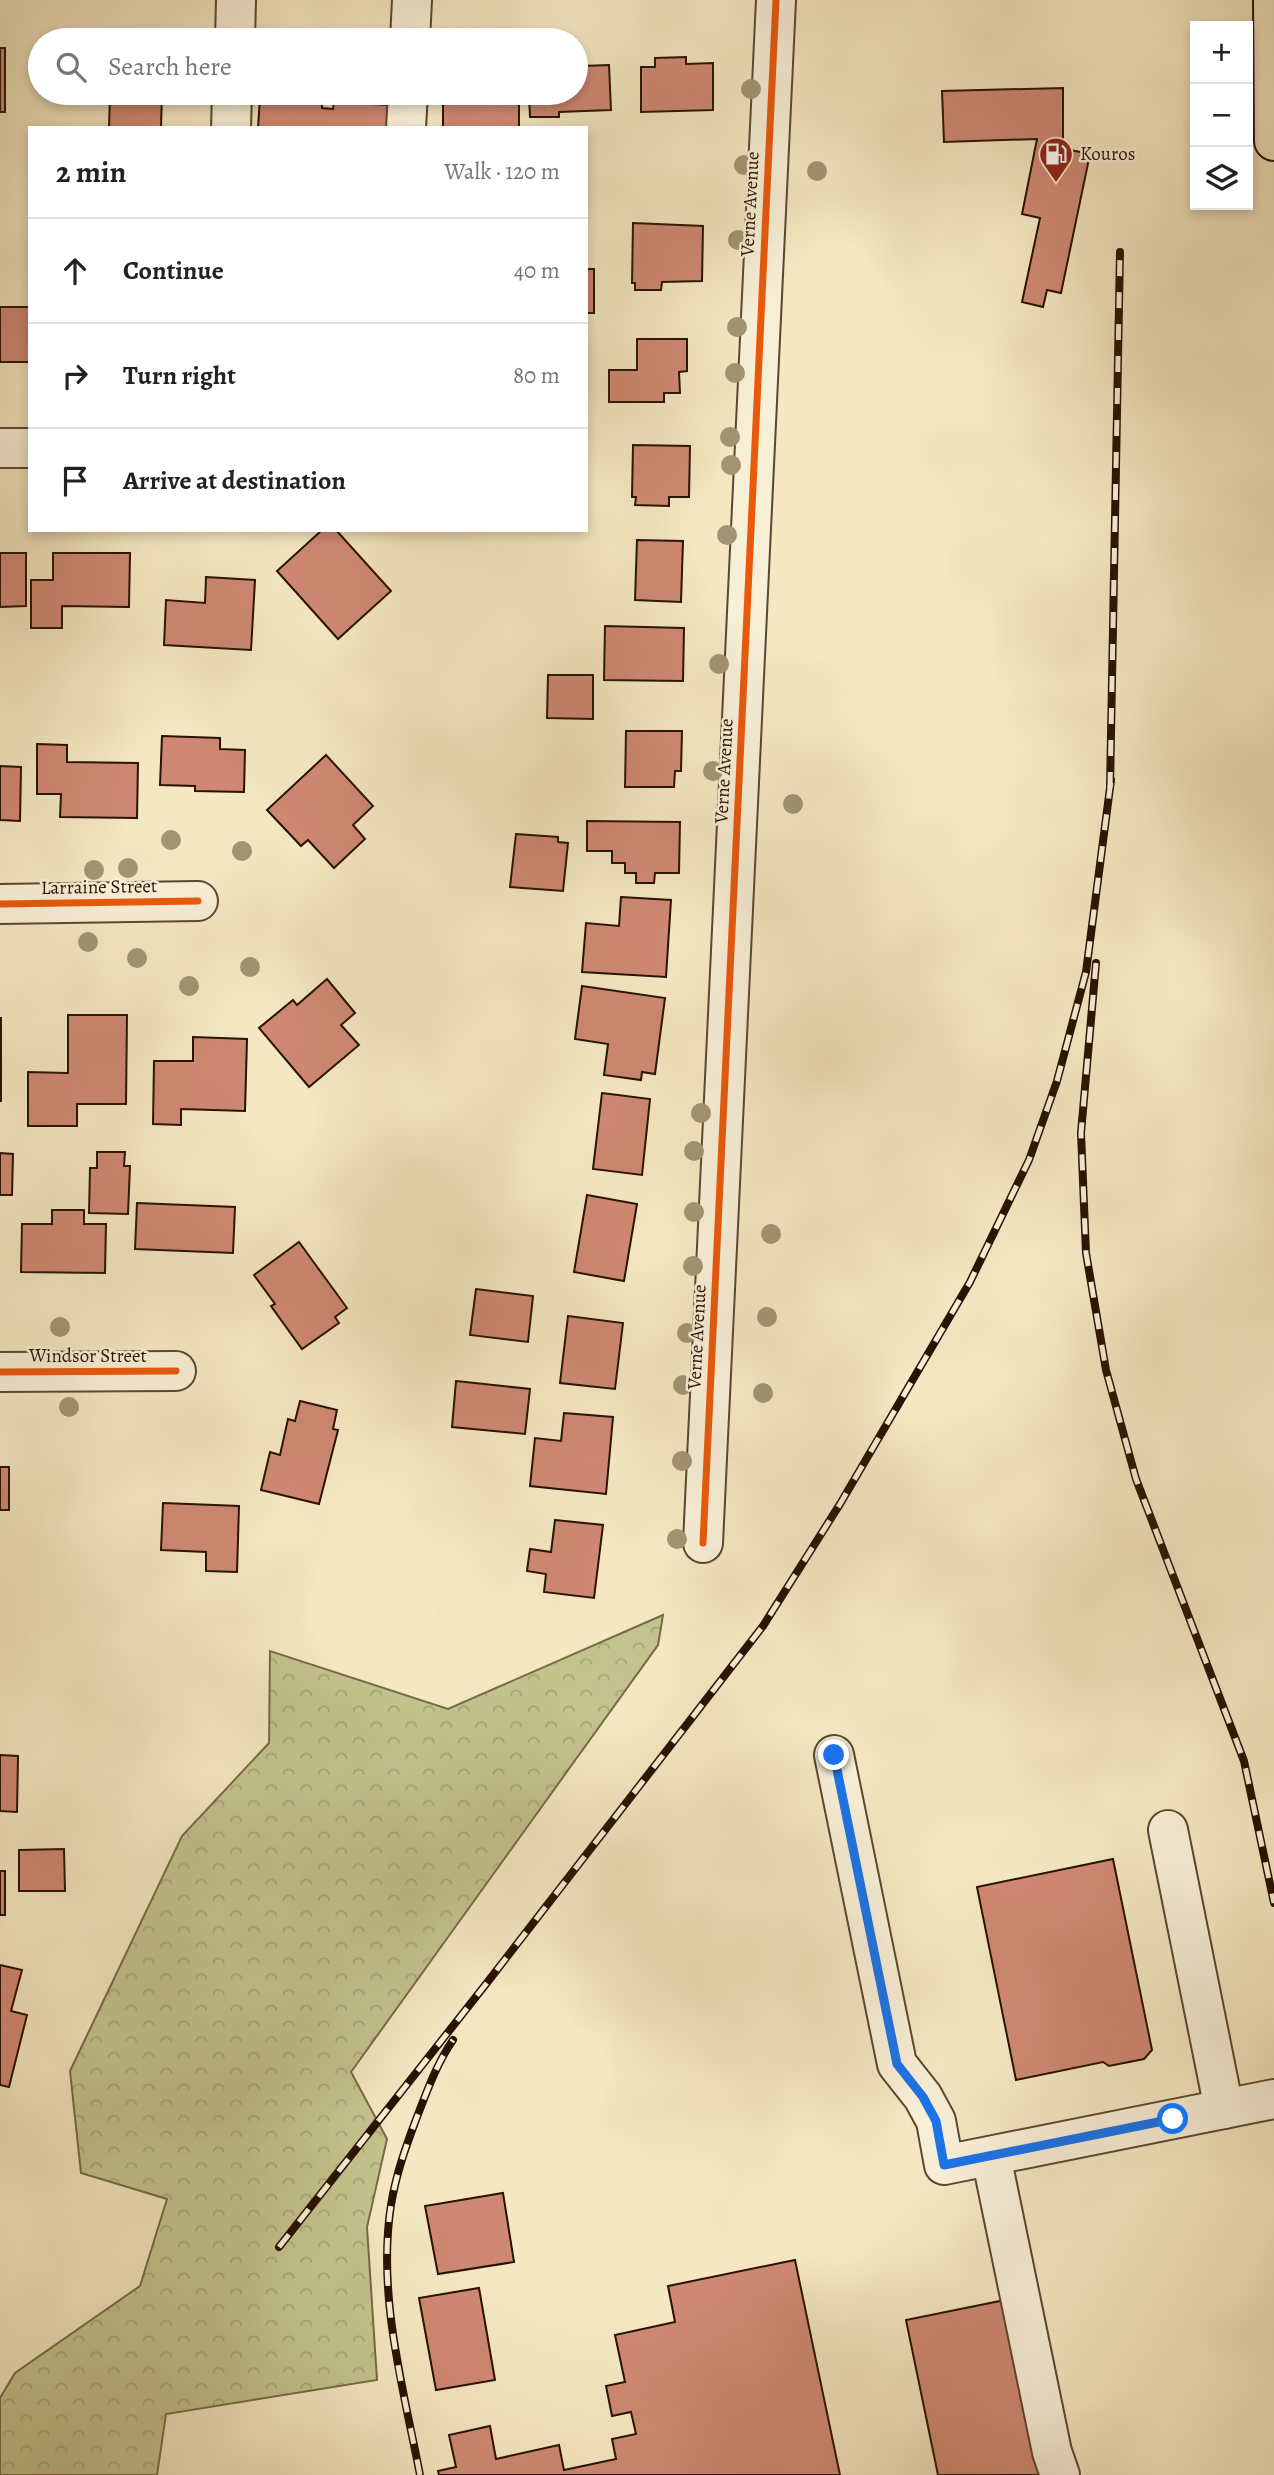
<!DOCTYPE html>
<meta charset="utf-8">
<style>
body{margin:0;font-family:Alegreya,serif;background:#f6f6f6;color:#222}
.controls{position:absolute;right:21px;top:21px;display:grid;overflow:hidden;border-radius:0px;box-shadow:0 4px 10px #0003}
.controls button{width:63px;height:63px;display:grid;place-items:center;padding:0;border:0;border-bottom:2px solid #e0e0e0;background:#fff;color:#222;font:35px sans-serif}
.stop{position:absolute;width:21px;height:21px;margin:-16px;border:5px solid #1a73e8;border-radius:50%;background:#fff}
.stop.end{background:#1a73e8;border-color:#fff;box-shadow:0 2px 7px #0008}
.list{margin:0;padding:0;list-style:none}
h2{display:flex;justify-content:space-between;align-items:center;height:91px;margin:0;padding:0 28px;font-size:30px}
h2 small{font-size:23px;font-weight:400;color:#767676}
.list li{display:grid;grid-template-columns:46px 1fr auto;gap:21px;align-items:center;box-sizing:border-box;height:105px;padding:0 28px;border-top:2px solid #e0e0e0}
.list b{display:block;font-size:26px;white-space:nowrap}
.list em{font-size:23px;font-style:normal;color:#767676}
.icon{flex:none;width:38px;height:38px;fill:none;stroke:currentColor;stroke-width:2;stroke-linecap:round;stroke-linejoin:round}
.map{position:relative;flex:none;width:1274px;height:2475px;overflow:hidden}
.search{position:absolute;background:#fff;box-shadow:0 4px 10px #0003;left:28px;top:28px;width:560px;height:77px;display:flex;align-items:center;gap:18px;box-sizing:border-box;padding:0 24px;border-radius:38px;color:#767676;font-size:26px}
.panel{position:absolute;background:#fff;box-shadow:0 4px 10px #0003;left:28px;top:126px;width:560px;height:406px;border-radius:0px}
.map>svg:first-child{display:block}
.forest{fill:url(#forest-crowns);stroke:#766a46;stroke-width:2}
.building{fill:#cf8873;stroke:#281200;stroke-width:2}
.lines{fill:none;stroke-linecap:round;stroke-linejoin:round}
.minor-casing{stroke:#5b4730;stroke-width:42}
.major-casing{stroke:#281200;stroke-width:42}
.minor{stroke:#f8efd7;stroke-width:38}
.major{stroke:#f4e7c1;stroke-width:38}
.rail-casing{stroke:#281200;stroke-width:8}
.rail{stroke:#f8efd7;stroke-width:5;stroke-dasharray:16;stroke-linecap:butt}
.cycleway-casing{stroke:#f8efd7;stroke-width:11}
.cycleway{stroke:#e8590c;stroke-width:7}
.tree{fill:#a29472}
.route{stroke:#1a73e8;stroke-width:9}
.labels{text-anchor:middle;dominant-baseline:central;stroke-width:5;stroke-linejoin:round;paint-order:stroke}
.poi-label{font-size:19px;fill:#281200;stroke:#f8efd7;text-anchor:start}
.street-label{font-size:19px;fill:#281200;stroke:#f8efd7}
</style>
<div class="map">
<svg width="1274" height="2475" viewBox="0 0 1274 2475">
<defs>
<pattern id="forest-crowns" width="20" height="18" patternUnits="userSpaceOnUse" patternTransform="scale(1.75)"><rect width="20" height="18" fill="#c3c38d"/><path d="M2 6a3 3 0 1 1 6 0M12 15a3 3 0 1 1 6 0" fill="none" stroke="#a8a678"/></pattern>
</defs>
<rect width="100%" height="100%" fill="#f4e7c1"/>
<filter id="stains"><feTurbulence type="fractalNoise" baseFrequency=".00286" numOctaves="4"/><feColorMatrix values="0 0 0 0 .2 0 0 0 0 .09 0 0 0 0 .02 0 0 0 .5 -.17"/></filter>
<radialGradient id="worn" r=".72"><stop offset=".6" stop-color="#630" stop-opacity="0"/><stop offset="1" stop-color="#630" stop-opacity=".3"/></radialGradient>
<!-- forest -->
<polygon class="forest" points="663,1615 658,1645 351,2072 387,2139 367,2227 377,2380 166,2414 157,2475 0,2475 0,2398 15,2373 140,2286 167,2199 81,2173 70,2071 182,1836 269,1743 270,1651 448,1709"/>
<!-- building -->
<g class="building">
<rect x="0" y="48" width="5" height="64"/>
<polygon points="576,56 582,56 582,66 609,65 611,110 559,112 559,117 530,117 529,93 576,93"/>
<polygon points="686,57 686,64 713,63 713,110 641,112 641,67 655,67 655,58"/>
<polygon points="1063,88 1063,137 1061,148 1090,154 1061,293 1047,290 1043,307 1022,302 1040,218 1022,214 1037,139 944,142 942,91"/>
<polygon points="110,93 162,93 161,128 109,128"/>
<polygon points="443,93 519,95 519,128 443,128"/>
<polygon points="260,98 322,101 322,108 333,109 334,102 389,105 396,128 258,128"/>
<polygon points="633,223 703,226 702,281 662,282 661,290 635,290 635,283 632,283"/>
<rect x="586" y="269" width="8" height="44"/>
<rect x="0" y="307" width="30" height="55"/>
<polygon points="637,339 687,339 687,371 679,372 680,393 664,393 664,402 609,402 609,370 637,370"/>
<polygon points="633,445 690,446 689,497 669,497 669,506 635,505 636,497 632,497"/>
<polygon points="322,530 336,530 391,591 338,639 277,571"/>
<polygon points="637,540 683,541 681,602 635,600"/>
<polygon points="0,553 26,553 26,606 0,607"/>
<polygon points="53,553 130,553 129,607 62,606 62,628 31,628 31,580 53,580"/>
<polygon points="206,577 255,580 251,650 164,645 166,600 205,603"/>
<polygon points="605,626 684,628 683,681 604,680"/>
<polygon points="548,675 593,675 593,719 547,718"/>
<polygon points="626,731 682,731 681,771 675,771 674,787 625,787"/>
<polygon points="162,736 220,738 220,749 245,750 244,792 195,791 195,786 160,785"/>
<polygon points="37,744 67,745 67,762 138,763 137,818 60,817 61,794 37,794"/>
<polygon points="326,755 373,806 353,825 365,839 334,868 308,840 301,846 267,810"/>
<polygon points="0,766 21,767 20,821 0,820"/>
<polygon points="587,821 680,822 679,873 655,873 654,883 636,883 636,873 625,873 625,863 612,863 612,851 587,851"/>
<polygon points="516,834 558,837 558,842 568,843 563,891 510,887"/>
<polygon points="621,897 671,900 666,977 582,972 586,923 619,926"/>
<polygon points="327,979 355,1013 341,1025 359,1045 309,1087 259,1028 293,1000 297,1005"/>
<polygon points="582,986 665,998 655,1074 642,1072 641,1080 604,1075 608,1044 575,1039"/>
<polygon points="68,1015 127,1015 126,1104 77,1104 77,1126 28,1126 28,1072 68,1073"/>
<rect x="0" y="1018" width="1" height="83"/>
<polygon points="193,1037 247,1039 245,1111 181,1109 181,1125 153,1124 154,1061 193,1061"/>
<polygon points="602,1093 650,1099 642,1175 593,1169"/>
<polygon points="97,1152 125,1152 124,1166 130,1166 128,1214 89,1213 90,1168 97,1168"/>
<polygon points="0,1153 13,1154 12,1195 0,1195"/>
<polygon points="587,1195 637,1204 624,1281 574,1272"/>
<polygon points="137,1203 235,1207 233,1253 135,1249"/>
<polygon points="52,1210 84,1210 84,1224 106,1224 105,1273 21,1272 22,1224 52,1224"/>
<polygon points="299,1242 347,1308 335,1317 339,1323 302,1349 271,1306 275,1304 254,1275"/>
<polygon points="476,1289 533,1296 528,1342 470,1335"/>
<polygon points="568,1316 623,1323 615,1389 560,1383"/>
<polygon points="456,1381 530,1389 525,1434 452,1427"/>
<polygon points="300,1401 337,1410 333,1429 338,1430 319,1504 261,1490 270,1452 280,1455 288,1419 295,1421"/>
<polygon points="564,1413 613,1417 606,1494 530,1486 535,1438 561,1441"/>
<rect x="0" y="1467" width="9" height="43"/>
<polygon points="163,1503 239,1506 237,1572 206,1571 206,1552 161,1550"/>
<polygon points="555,1520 603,1525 594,1598 544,1592 546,1574 527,1571 530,1549 551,1552"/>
<polygon points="0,1755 18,1756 17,1812 0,1811"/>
<polygon points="64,1849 65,1891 19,1891 19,1850"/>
<polygon points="1113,1859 1152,2050 1144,2059 1109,2066 1103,2062 1016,2080 977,1887"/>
<rect x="0" y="1871" width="5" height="44"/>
<polygon points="0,1965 22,1970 11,2011 27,2015 9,2087 0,2085"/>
<polygon points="503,2193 514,2262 438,2274 425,2206"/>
<polygon points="795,2260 840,2475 439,2475 438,2471 456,2467 449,2435 490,2426 496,2459 559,2445 564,2470 616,2459 612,2439 636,2434 631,2412 612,2416 606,2386 625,2382 615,2335 675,2322 668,2286"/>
<polygon points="479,2288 495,2380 436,2390 419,2298"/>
<polygon points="1010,2299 1046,2475 938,2475 906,2320"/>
</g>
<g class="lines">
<!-- minor casing -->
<g class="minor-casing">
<g id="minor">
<polyline points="235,40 236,0"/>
<polyline points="410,40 412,0"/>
<polyline points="231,128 232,93"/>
<polyline points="406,128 408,93"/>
<polyline points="0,448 30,448"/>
<polyline points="0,904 198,901"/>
<polyline points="0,1372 176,1371"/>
<polyline points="703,1543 776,0"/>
<polyline points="834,1755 897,2064 923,2097 936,2121 944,2165 1274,2099"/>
<polyline points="1168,1830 1224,2109"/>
<polyline points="991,2156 1052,2452 1060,2475"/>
</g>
</g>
<!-- major casing -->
<g class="major-casing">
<polyline id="major" points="1273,0 1274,141"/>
</g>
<!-- minor -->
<use href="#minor" class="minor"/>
<!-- major -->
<use href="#major" class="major"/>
<!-- rail casing -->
<g class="rail-casing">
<g id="rail">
<polyline points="1110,788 1120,252"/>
<polyline points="1096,963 1081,1133 1086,1253 1106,1370 1136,1479 1244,1761 1274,1903"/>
<polyline points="279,2247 486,1984 763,1626 840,1504 970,1282 1029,1160 1057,1081 1086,972 1111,780"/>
<path d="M 420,2475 C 403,2387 377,2294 391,2205 C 396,2174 406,2146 417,2117 C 427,2091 437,2063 453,2040"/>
</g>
</g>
<!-- rail -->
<use href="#rail" class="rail"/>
<!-- cycleway casing -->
<g class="cycleway-casing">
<g id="cycleway">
<polyline points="0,904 198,901"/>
<polyline points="0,1372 176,1371"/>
<polyline points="703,1543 776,0"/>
</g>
</g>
<!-- cycleway -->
<use href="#cycleway" class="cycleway"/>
</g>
<!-- trees -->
<g class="tree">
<circle cx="751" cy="89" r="10"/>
<circle cx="744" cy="165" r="10"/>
<circle cx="817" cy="171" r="10"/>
<circle cx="738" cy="240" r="10"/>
<circle cx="737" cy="327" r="10"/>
<circle cx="735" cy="373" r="10"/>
<circle cx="730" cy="437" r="10"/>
<circle cx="731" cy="465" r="10"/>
<circle cx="727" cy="535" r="10"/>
<circle cx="719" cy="664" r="10"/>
<circle cx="713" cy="771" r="10"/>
<circle cx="793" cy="804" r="10"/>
<circle cx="171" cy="840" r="10"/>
<circle cx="242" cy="851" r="10"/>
<circle cx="128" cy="868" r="10"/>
<circle cx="94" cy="870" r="10"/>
<circle cx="88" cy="942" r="10"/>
<circle cx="137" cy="958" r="10"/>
<circle cx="250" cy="967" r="10"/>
<circle cx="189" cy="986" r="10"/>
<circle cx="701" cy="1113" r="10"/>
<circle cx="694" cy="1151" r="10"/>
<circle cx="694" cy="1212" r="10"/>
<circle cx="771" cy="1234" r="10"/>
<circle cx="693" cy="1266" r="10"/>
<circle cx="767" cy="1317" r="10"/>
<circle cx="60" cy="1327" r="10"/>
<circle cx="687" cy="1333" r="10"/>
<circle cx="683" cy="1385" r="10"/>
<circle cx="763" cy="1393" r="10"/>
<circle cx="69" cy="1407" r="10"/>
<circle cx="682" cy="1461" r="10"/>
<circle cx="677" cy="1539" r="10"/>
</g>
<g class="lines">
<!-- route -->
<polyline class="route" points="834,1755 897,2064 923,2097 936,2121 944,2165 1173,2119"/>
</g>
<!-- icons -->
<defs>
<g id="fuel-pin" transform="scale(1.75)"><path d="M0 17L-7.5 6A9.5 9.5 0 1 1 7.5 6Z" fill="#8f2418" stroke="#f8efd7"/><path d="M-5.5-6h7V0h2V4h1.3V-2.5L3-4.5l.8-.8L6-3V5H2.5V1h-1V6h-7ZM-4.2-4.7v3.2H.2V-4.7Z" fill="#fff"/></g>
</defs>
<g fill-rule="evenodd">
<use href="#fuel-pin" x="1056" y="154"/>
</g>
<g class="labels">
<!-- poi labels -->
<g class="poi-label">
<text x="1080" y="154">Kouros</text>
</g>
<!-- street labels -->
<g class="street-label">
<text transform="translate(750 204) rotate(-87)">Verne Avenue</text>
<text transform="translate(724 771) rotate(-87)">Verne Avenue</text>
<text transform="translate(99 887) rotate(-1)">Larraine Street</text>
<text transform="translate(697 1337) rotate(-87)">Verne Avenue</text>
<text x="88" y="1356">Windsor Street</text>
</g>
</g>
<rect width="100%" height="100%" filter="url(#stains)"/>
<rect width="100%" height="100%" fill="url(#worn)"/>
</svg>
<div class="controls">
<button>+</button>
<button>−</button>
<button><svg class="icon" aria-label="layers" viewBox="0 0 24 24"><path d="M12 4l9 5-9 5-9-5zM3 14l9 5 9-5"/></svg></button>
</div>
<div class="stop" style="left:1173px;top:2119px"></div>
<div class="stop end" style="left:834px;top:1755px"></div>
<div class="search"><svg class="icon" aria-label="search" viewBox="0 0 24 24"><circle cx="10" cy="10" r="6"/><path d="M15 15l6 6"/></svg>Search here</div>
<section class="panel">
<h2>2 min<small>Walk · 120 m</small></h2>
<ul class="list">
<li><svg class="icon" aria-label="ahead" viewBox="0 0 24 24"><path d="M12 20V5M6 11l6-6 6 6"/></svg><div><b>Continue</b></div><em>40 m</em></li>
<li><svg class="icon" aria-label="right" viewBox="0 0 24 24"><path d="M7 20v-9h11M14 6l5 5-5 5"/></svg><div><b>Turn right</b></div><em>80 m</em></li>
<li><svg class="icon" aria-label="arrive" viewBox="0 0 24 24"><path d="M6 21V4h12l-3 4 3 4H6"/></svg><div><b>Arrive at destination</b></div></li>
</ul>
</section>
</div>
